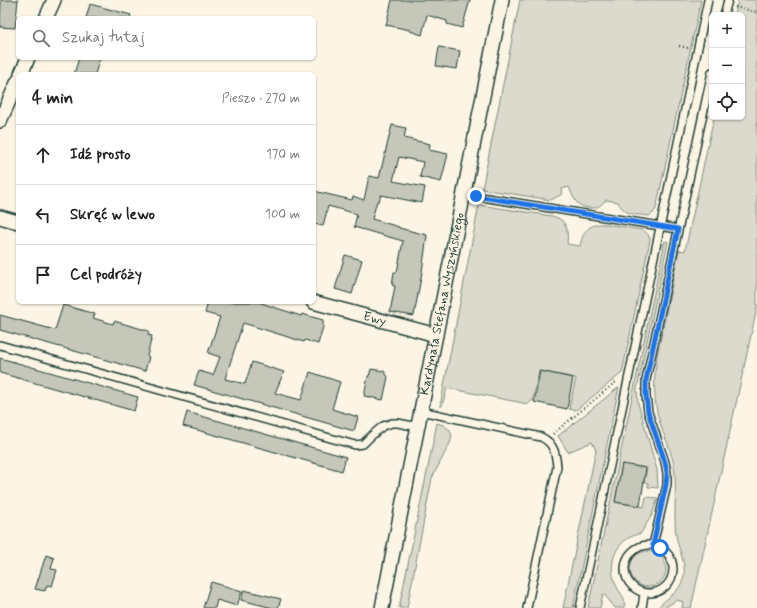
<!DOCTYPE html>
<html lang="pl">
<meta charset="utf-8">
<style>
body{margin:0;font-family:Mynerve,sans-serif;background:#f6f6f6;color:#222}
.controls{position:absolute;right:12px;top:12px;display:grid;overflow:hidden;border-radius:6px;box-shadow:0 1px 3px #0004}
.controls button{width:36px;height:36px;display:grid;place-items:center;padding:0;border:0;border-bottom:1px solid #e0e0e0;background:#fff;color:#222;font:20px sans-serif}
.stop{position:absolute;width:12px;height:12px;margin:-9px;border:3px solid #1a73e8;border-radius:50%;background:#fff}
.stop.end{background:#1a73e8;border-color:#fff;box-shadow:0 1px 4px #0008}
.list{margin:0;padding:0;list-style:none}
h2{display:flex;justify-content:space-between;align-items:center;height:52px;margin:0;padding:0 16px;font-size:17px}
h2 small{font-size:13px;font-weight:400;color:#767676}
.list li{display:grid;grid-template-columns:26px 1fr auto;gap:12px;align-items:center;box-sizing:border-box;height:60px;padding:0 16px;border-top:1px solid #e0e0e0}
.list b{display:block;font-size:15px;white-space:nowrap}
.list em{font-size:13px;font-style:normal;color:#767676}
.icon{flex:none;width:22px;height:22px;fill:none;stroke:currentColor;stroke-width:2;stroke-linecap:round;stroke-linejoin:round}
.map{position:relative;flex:none;width:757px;height:608px;overflow:hidden}
.search{position:absolute;background:#fff;box-shadow:0 1px 3px #0004;left:16px;top:16px;width:300px;height:44px;display:flex;align-items:center;gap:10px;box-sizing:border-box;padding:0 14px;border-radius:6px;color:#767676;font-size:15px}
.panel{position:absolute;background:#fff;box-shadow:0 1px 3px #0004;left:16px;top:72px;width:300px;height:232px;border-radius:6px}
.map>svg:first-child{display:block}
.green{fill:#dcdacc;stroke:#7e8c80}
.building{fill:#c5c7b9;stroke:#1f3d34}
.lines{fill:none;stroke-linecap:round;stroke-linejoin:round}
.service-casing{stroke:#1f3d34;stroke-width:10}
.minor-casing{stroke:#1f3d34;stroke-width:16}
.path{stroke:#1f3d34;stroke-width:2.5;stroke-dasharray:1 3;stroke-linecap:butt}
.service{stroke:#fcf5e5;stroke-width:7}
.minor{stroke:#fcf5e5;stroke-width:13}
.route{stroke:#1a73e8;stroke-width:5}
.labels{text-anchor:middle;dominant-baseline:central;stroke-width:4;stroke-linejoin:round;paint-order:stroke}
.street-label{font-size:13px;fill:#1f3d34;stroke:#fcf5e5}
</style>
<div class="map">
<svg width="757" height="608" viewBox="0 0 757 608">
<rect width="100%" height="100%" fill="#fcf5e5"/>
<filter id="ink" filterUnits="userSpaceOnUse"><feTurbulence type="fractalNoise" baseFrequency=".025" numOctaves="2"/><feDisplacementMap in="SourceGraphic" scale="8" xChannelSelector="R" yChannelSelector="G"/><feConvolveMatrix kernelMatrix="1 2 1 2 8 2 1 2 1" color-interpolation-filters="sRGB"/></filter>
<g filter="url(#ink)">
<!-- green -->
<g class="green">
<path d="M 520,0 L 701,0 L 656,209 L 653,213 L 649,216 C 635,214 625,216 618,202 L 606,200 C 601,205 597,209 590,208 C 576,207 574,199 569,187 L 561,189 L 562,194 L 551,200 L 482,189 Z"/>
<path d="M 738,0 L 757,0 L 757,308 L 691,608 L 682,608 L 683,602 L 677,600 L 664,608 L 658,608 C 664,599 676,595 681,584 C 690,568 678,551 676,534 C 673,510 678,484 673,461 C 670,447 663,434 659,420 C 653,399 654,378 657,356 L 679,250 L 685,251 L 714,117 L 742,117 L 742,15 L 735,15 Z"/>
<path d="M 479,205 L 552,216 C 555,217 559,218 561,220 C 568,226 568,236 567,244 L 580,246 C 583,231 589,223 605,224 L 643,230 C 647,233 649,235 650,240 L 622,373 L 576,410 L 569,409 L 576,378 L 539,371 L 533,400 L 528,404 L 447,388 L 442,406 L 440,406 Z"/>
<path d="M 665,241 L 668,242 L 637,389 L 638,403 L 657,470 L 658,488 L 648,487 L 648,483 L 644,482 L 647,468 L 622,464 L 615,502 L 644,507 L 646,497 L 658,498 L 652,515 L 641,533 C 636,535 631,536 627,539 C 612,549 609,569 616,585 C 620,595 626,595 624,607 L 623,608 L 615,608 L 605,595 L 603,594 L 600,608 L 588,608 Z"/>
<polygon points="619,387 573,608 563,608 596,450 592,442 568,452 558,436"/>
<polygon points="437,423 443,425 450,430 452,437 450,443 432,478 407,608 399,608"/>
<circle cx="648" cy="569" r="18"/>
</g>
<!-- building -->
<g class="building">
<polygon points="1,0 18,0 15,28 0,27"/>
<polygon points="392,0 470,0 462,28 447,24 447,21 427,15 422,35 410,31 410,30 386,25"/>
<polygon points="90,4 131,15 130,18 86,18"/>
<polygon points="439,47 460,51 457,69 436,66"/>
<polygon points="79,58 100,58 95,74 74,74"/>
<polygon points="392,125 406,128 404,138 430,144 429,150 448,154 441,182 420,177 423,162 399,157 393,181 425,187 422,203 381,195 379,201 377,201 372,219 399,227 399,228 427,235 422,272 414,316 390,312 395,286 392,285 394,272 397,272 403,241 354,227 357,214 328,206 323,226 314,224 314,191 352,200 353,196 364,200 369,176 379,178"/>
<polygon points="345,255 362,260 352,294 335,289"/>
<polygon points="208,302 258,302 301,316 302,314 323,320 323,327 318,344 305,340 304,342 243,323 225,379 245,384 252,362 284,372 275,393 301,400 310,372 340,382 332,409 358,417 354,431 194,385 199,371 213,375 220,357 208,353 220,317 205,313"/>
<polygon points="63,305 95,314 93,318 113,324 114,321 149,331 148,335 152,336 147,356 149,357 145,371 0,330 0,315 55,330"/>
<polygon points="0,358 138,397 134,411 0,373"/>
<polygon points="371,369 384,371 388,377 383,400 364,396 368,376 369,376"/>
<polygon points="540,371 573,378 567,409 534,402"/>
<polygon points="187,412 346,457 342,471 183,426"/>
<polygon points="622,464 646,468 640,506 615,502"/>
<polygon points="46,555 54,558 51,569 57,570 52,586 47,585 45,591 35,589"/>
<polygon points="211,582 242,591 237,606 217,600 215,608 203,608"/>
<polygon points="244,590 281,599 278,608 273,608 241,600"/>
</g>
<g class="lines">
<!-- service casing -->
<g class="service-casing">
<g id="service">
<polyline points="724,15 728,0"/>
<polyline points="463,194 678,229"/>
<polyline points="0,345 355,445 363,444 371,436 383,426 392,423 398,423 418,427"/>
<path d="M 421,411 L 541,437 C 554,443 556,454 557,467 L 527,608"/>
<circle cx="649" cy="569" r="24"/>
<polyline points="653,545 667,485 667,473 665,462 648,412 646,396 646,380 712,72"/>
<polyline points="580,608 708,0"/>
<polyline points="642,608 644,594"/>
</g>
</g>
<!-- minor casing -->
<g class="minor-casing">
<g id="minor">
<polyline points="46,18 54,0"/>
<polyline points="21,74 28,58"/>
<polyline points="0,121 18,81"/>
<polyline points="0,217 18,222"/>
<path id="s1" d="M 313,302 L 436,335"/>
<path id="s2" d="M 382,608 L 502,0"/>
</g>
</g>
<!-- path -->
<g class="path">
<polyline points="735,7 757,12"/>
<polyline points="679,46 688,48"/>
<polyline points="553,434 617,381"/>
</g>
<!-- service -->
<use href="#service" class="service"/>
<!-- minor -->
<use href="#minor" class="minor"/>
</g>
</g>
<g class="lines" filter="url(#ink)">
<!-- route -->
<polyline class="route" points="476,196 678,229 646,380 646,396 648,412 665,462 667,473 666,485 653,545 660,548"/>
</g>
<g class="labels">
<!-- street labels -->
<g class="street-label">
<text stroke="none"><textPath href="#s2" startOffset="310">Kardynała Stefana Wyszyńskiego</textPath></text>
<text stroke="none"><textPath href="#s1" startOffset="64">Ewy</textPath></text>
</g>
</g>
</svg>
<div class="controls">
<button>+</button>
<button>−</button>
<button><svg class="icon" aria-label="locate" viewBox="0 0 24 24"><circle cx="12" cy="12" r="6"/><path d="M12 2v4M12 18v4M2 12h4M18 12h4"/></svg></button>
</div>
<div class="stop" style="left:660px;top:548px"></div>
<div class="stop end" style="left:476px;top:196px"></div>
<div class="search"><svg class="icon" aria-label="search" viewBox="0 0 24 24"><circle cx="10" cy="10" r="6"/><path d="M15 15l6 6"/></svg>Szukaj tutaj</div>
<section class="panel">
<h2>4 min<small>Pieszo · 270 m</small></h2>
<ul class="list">
<li><svg class="icon" aria-label="ahead" viewBox="0 0 24 24"><path d="M12 20V5M6 11l6-6 6 6"/></svg><div><b>Idź prosto</b></div><em>170 m</em></li>
<li><svg class="icon" aria-label="left" viewBox="0 0 24 24"><path d="M17 20v-9H6M10 6l-5 5 5 5"/></svg><div><b>Skręć w lewo</b></div><em>100 m</em></li>
<li><svg class="icon" aria-label="arrive" viewBox="0 0 24 24"><path d="M6 21V4h12l-3 4 3 4H6"/></svg><div><b>Cel podróży</b></div></li>
</ul>
</section>
</div>
